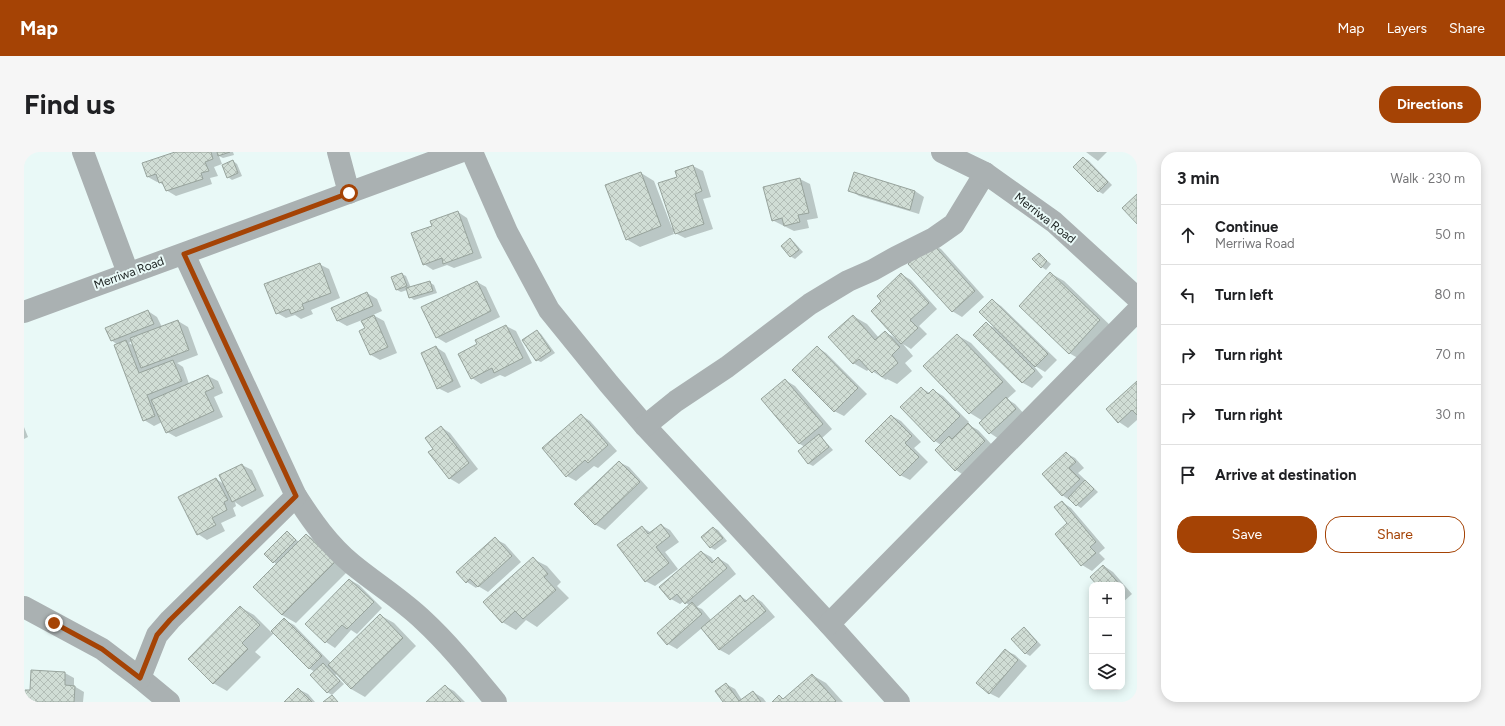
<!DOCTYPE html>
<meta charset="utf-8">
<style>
body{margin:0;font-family:Figtree,sans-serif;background:#f6f6f6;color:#202124}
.controls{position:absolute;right:12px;bottom:12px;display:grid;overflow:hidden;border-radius:8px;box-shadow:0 2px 10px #0003}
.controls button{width:36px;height:36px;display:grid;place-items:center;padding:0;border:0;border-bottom:1px solid #e0e0e0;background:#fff;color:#202124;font:20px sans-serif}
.stop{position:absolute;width:12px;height:12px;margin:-9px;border:3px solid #a54305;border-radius:50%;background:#fff}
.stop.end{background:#a54305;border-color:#fff;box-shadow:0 1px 4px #0008}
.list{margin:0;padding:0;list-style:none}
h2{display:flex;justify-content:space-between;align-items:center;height:52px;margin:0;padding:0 16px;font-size:17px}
h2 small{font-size:13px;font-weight:400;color:#757577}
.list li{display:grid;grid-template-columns:26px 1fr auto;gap:12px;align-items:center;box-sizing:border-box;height:60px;padding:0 16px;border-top:1px solid #e0e0e0}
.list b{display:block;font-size:15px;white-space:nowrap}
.list p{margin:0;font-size:13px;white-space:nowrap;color:#757577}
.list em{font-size:13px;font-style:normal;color:#757577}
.actions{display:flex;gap:8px;padding:12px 16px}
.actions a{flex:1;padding:9px 0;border:1px solid #a54305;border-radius:16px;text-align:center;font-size:14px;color:#a54305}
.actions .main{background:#a54305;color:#fff}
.icon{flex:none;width:22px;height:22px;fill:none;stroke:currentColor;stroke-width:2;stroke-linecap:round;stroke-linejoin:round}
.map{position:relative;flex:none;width:1113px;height:550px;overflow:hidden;border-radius:16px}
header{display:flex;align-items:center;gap:24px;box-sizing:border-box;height:56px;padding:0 20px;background:#a54305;color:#fff}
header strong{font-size:19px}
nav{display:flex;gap:22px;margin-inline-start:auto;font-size:14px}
.intro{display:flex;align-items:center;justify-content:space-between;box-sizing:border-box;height:96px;padding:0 24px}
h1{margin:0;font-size:28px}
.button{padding:10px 18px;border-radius:16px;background:#a54305;color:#fff;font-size:14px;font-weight:700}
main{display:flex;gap:24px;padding:0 24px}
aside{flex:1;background:#fff;border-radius:16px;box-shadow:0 2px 10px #0003}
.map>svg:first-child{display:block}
.shadow{fill:#0003;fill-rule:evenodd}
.building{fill:url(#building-cross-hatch);stroke:#97a39c}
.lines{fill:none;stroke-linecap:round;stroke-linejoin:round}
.minor{stroke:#aab1b2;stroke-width:22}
.tertiary{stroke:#aab1b2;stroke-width:22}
.route{stroke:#a54305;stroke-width:5}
.labels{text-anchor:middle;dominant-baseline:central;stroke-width:4;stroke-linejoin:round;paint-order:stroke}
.street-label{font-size:12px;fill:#181e1d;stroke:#e9f9f7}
</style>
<header>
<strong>Map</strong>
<nav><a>Map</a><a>Layers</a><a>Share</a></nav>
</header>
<div class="intro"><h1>Find us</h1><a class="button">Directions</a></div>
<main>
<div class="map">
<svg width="1113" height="550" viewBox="0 0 1113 550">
<defs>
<pattern id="building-cross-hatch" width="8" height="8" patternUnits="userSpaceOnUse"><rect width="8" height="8" fill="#d0ddd5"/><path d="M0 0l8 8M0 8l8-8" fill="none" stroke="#b2bdb6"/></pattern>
</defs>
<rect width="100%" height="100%" fill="#e9f9f7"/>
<!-- shadow -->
<g class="shadow">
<polygon points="154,0 209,0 210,3 199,6 195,4 198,12 190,15 194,24 186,26 188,32 152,44 142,38 141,34 135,30 133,30 124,25 119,12"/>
<polygon points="1062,0 1083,0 1074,9"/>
<polygon points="1059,6 1064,8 1088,33 1079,42 1074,39"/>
<polygon points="209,9 213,12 218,24 208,28 204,25"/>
<polygon points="669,14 679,19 687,45 679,47 689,77 661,86 649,80 650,82 616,95 602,87 617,21 630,29 648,76 650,75 654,26"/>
<polygon points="830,21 891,39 900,45 895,62 835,44 826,38"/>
<polygon points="776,27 786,32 794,66 783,68 785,76 770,79 748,68"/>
<polygon points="434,60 443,66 458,106 430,116 423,113 409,118 400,112 409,75"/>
<polygon points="766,88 770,90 779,100 771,107 766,104"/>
<polygon points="907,92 917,97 960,145 938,165 928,159"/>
<polygon points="1015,102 1027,112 1022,118 1018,115"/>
<polygon points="295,112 305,117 316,146 287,158 289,162 277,167 271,163 262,166 253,161"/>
<polygon points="1026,121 1040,129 1089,176 1059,209 1045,201"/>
<polygon points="378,122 382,124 387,136 405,130 410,133 413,141 390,148 386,145 383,138 377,140 373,138"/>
<polygon points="877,122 887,128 913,157 895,174 903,182 887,197 879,192 889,204 881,211 888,219 873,232 863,227 862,228 845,217 843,219 829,211 829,164 843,172 855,186 861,180 873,187 859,149"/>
<polygon points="453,130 462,135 476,165 422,191 412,185"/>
<polygon points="343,141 353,147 358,159 349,163 360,169 373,201 356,208 347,203 336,179 342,177 338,168 323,174 314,169 308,156"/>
<polygon points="968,148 977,154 1033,208 1021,220 1008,212 1019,225 1008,236 999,231 951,183 962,172 974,177"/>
<path d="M 124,159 L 133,165 L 138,175 L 154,169 L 164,175 L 174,203 L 153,211 L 159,215 L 165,232 L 184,224 L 194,229 L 199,241 L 190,245 L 199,265 L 152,285 L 143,280 L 138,270 L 130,274 L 120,268 L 94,193 L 87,188 ZM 108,189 L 110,194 L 105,191 Z"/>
<polygon points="482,174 492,179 508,211 481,225 476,223 457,232 448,226 455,192"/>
<polygon points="513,179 517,182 531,201 517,210 512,208"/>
<polygon points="933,183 947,191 992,239 983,247 991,252 1001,263 975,287 966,281 956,271 959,269 946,261 901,214"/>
<polygon points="412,195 421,201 437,235 424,241 414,236"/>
<polygon points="793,195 802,201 843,242 820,264 810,259"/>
<polygon points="761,228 771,234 808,277 798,286 809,298 789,314 785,312 775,300 781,295 776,292 738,248"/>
<polygon points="1113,231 1113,268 1104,276 1095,270"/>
<polygon points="897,236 906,241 909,238 919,244 945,270 943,272 954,278 970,295 941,324 932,318 917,293 911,289 878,255"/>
<polygon points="557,263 566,269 593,299 574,316 570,314 552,329 543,324"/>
<polygon points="868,264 877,269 897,290 890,296 904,310 886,328 876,323"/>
<polygon points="0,275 4,285 0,287"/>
<polygon points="417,275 426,281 454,317 435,332 425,326 411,297"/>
<polygon points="1042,301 1051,306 1060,316 1054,321 1074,340 1057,356 1038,343"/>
<polygon points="595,310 605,315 624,336 581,378 572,373 552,352"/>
<polygon points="218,313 228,318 240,344 218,355 211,350 212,354 209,356 212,364 197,371 201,379 183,388 174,382 192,327 200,332"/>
<polygon points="1038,350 1047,356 1081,396 1075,401 1081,407 1068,419 1058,413 1032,382 1045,372"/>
<polygon points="637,373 646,378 655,390 641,400 654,417 631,434 621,429 618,375 626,380"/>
<polygon points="690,376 694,378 703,389 691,398 686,395"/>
<polygon points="263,380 275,390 283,383 296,391 324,419 272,471 258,463 231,435 253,413 242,402"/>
<polygon points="471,387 481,392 497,410 464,440 454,434 452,436 443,430"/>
<polygon points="678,400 687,405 691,410 694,406 704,412 712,422 673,455 678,457 687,468 716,444 724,449 729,444 738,450 751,465 705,503 696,498 678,476 653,497 644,492 666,454 660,449 656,452 647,447"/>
<polygon points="509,407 523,414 537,430 533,434 545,446 513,475 502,468 492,478 478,470"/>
<polygon points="1080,414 1089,420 1108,442 1098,451 1098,433 1074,433"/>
<polygon points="326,428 335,433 358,456 333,482 327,478 311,496 302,490"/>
<polygon points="216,455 230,463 248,481 261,468 270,473 307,511 356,463 370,471 392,494 341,545 327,537 313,522 311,523 320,532 308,543 303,540 291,520 286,517 250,481 231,500 237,505 203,539 189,531"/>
<polygon points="1000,476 1004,479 1017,493 1006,504 1001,501"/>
<polygon points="981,498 991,503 1003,514 975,546 965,541"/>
<polygon points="41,521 50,526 50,534 60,540 59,550 1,550 7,539"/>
<polygon points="788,523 802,531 819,550 750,550 756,545 760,547"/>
<polygon points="702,532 711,537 718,548 729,540 739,546 742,550 700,550"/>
<polygon points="421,534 430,539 441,550 404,550"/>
<polygon points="274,537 284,542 291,550 261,550"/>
</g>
<!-- building -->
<g class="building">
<polygon points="151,0 187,0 189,7 181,10 185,19 177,21 179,27 142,39 138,30 135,31 132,22 123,25 118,11"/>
<polygon points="193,0 206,0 194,4"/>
<polygon points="1059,5 1084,30 1074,40 1049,15"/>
<polygon points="209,8 214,21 203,26 198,13"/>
<polygon points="669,13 678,39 671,42 680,72 651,82 634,31 653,25 651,19"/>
<polygon points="617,20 637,74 602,88 581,33"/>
<polygon points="830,20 891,39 886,58 824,39"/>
<polygon points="776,26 785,61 774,63 776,70 760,74 758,66 748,69 739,35"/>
<polygon points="1113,42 1113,72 1098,56"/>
<polygon points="434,59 449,101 419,112 418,106 399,113 387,81 408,74 406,69"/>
<polygon points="766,86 775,98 766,105 757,94"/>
<polygon points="907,90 951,139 928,160 884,112"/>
<polygon points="1015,101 1023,109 1017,116 1008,107"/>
<polygon points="296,111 307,141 278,152 280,157 267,162 265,157 252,162 240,132"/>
<polygon points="1026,120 1076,168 1045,202 995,154"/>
<polygon points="378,121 383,134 372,138 367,125"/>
<polygon points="877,121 905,151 886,168 894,176 877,192 847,159 857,149 853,144"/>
<polygon points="406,129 409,139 385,146 382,136"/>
<polygon points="453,129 467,159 412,186 397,155"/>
<polygon points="343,140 349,154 313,169 307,156"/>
<polygon points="968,147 1024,202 1011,215 955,160"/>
<polygon points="124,158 130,172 87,189 81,176"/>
<polygon points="350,163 364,195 346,203 335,179 341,176 337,169"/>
<polygon points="829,163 851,188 861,179 876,195 868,203 874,211 858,225 851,218 848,221 835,207 829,212 804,185"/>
<polygon points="154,168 165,198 117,216 106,186"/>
<polygon points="962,170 1011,219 998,231 949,183"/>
<polygon points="482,173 499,206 470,221 468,216 447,227 434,202 453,192 451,188"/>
<polygon points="513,178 527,199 512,209 498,188"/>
<polygon points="933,182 979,230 945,262 899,214"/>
<polygon points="102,188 115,221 149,208 158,229 123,243 131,264 119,269 90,193"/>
<polygon points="412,194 429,229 413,237 397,201"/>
<polygon points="793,194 834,236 810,260 768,218"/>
<polygon points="184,223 190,236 181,240 190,259 142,281 127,248"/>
<polygon points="761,227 799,272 775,292 737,247"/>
<polygon points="1113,229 1113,263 1108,258 1094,271 1082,257"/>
<polygon points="897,235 904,242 909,237 936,264 910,290 876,255"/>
<polygon points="982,245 992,257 965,282 955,271"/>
<polygon points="557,262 584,293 564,311 561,308 542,325 518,296"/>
<polygon points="867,263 888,284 881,291 895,305 876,324 841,289"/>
<polygon points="944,271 961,289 931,319 911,298 925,284 928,287"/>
<polygon points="417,274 445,311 425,327 404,300 409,297 401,286"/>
<polygon points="795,282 805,295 784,312 774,299"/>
<polygon points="1042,300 1052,310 1045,316 1056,327 1038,344 1018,322"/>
<polygon points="595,309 616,330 571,373 550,352"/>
<polygon points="218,312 232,338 208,350 195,323"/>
<polygon points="192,326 204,348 200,350 203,358 188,366 192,373 173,383 154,345"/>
<polygon points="1061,328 1070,337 1052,354 1044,346"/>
<polygon points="1038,349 1072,390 1066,395 1072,401 1057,414 1031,382 1043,371 1030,355"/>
<polygon points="637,372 646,384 632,395 645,411 621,430 593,393 618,374 624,382"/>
<polygon points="689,375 699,386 686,396 677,385"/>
<polygon points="263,379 272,388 249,411 240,402"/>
<polygon points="282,382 311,410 258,463 229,435"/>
<polygon points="471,385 488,404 454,435 446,427 442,431 432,420"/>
<polygon points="677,399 688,411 694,405 703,416 661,452 653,442 646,448 635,435"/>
<polygon points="509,405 524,422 520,425 532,438 499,467 491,459 478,471 459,450"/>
<polygon points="1079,413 1096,433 1073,433 1066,425"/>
<polygon points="325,427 350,450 323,477 318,473 301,491 281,472"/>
<polygon points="716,443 721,450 729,443 742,459 695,498 677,476"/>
<polygon points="668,450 678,462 643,493 633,481"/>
<polygon points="216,454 236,473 218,491 224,497 189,532 164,507"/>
<polygon points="356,462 379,486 327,537 304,513"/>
<polygon points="260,466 298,504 285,517 247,479"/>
<polygon points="1000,475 1013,490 1001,502 987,487"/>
<polygon points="981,497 994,508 965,542 952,531"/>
<polygon points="299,511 316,529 303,541 286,523"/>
<polygon points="7,518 41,520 41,533 51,534 50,550 0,550 1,538 6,538"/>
<polygon points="788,522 812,549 811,550 748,550 755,543 759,547"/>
<polygon points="702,531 715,549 729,539 737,550 699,550 691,539"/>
<polygon points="421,533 437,550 402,550"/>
<polygon points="274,536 288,550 260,550"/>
<polygon points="308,543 314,550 299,550"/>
</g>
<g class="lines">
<!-- minor -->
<g class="minor">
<polyline points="59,0 104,121"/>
<polyline points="314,0 325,41"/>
<polyline points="448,0 483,80 525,158 585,232 621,274 805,472 875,550"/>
<path d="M 160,102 L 272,344 C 288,369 305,393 328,412 C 351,431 377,447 399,468 C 426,493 449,522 472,550"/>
<polyline points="621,274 652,249 703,215 786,152 824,129 849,118 872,105 910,86 930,72 961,21"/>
<polyline points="0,455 78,497 116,526 145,550"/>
<polyline points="805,472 1113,159"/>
<polyline points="116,526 133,483 146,468 272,344"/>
</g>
<!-- tertiary -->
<g class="tertiary">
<polyline points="918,0 961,21 1030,70 1113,146"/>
<polyline points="0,160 436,0"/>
</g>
</g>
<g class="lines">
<!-- route -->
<polyline class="route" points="30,471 78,497 116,526 133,483 146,468 272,344 160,102 325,41"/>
</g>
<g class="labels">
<!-- street labels -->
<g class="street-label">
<text transform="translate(1021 66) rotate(38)">Merriwa Road</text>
<text transform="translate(105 121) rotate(-20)">Merriwa Road</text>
</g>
</g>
</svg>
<div class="controls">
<button>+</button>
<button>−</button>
<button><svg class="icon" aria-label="layers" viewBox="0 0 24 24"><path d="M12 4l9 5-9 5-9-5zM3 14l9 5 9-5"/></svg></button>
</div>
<div class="stop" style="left:325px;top:41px"></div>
<div class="stop end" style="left:30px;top:471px"></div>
</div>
<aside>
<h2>3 min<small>Walk · 230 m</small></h2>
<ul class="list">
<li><svg class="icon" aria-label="ahead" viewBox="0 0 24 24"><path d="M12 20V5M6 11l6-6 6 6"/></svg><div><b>Continue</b><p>Merriwa Road</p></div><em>50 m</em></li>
<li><svg class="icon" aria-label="left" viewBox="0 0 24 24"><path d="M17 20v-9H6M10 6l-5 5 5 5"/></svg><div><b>Turn left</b></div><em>80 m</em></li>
<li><svg class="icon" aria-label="right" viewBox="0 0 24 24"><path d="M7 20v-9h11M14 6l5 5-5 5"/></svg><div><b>Turn right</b></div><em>70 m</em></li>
<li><svg class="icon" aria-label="right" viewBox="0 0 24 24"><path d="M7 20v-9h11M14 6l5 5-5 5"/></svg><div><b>Turn right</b></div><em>30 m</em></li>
<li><svg class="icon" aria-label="arrive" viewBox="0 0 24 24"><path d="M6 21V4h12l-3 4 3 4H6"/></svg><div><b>Arrive at destination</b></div></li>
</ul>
<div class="actions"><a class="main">Save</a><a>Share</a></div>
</aside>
</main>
